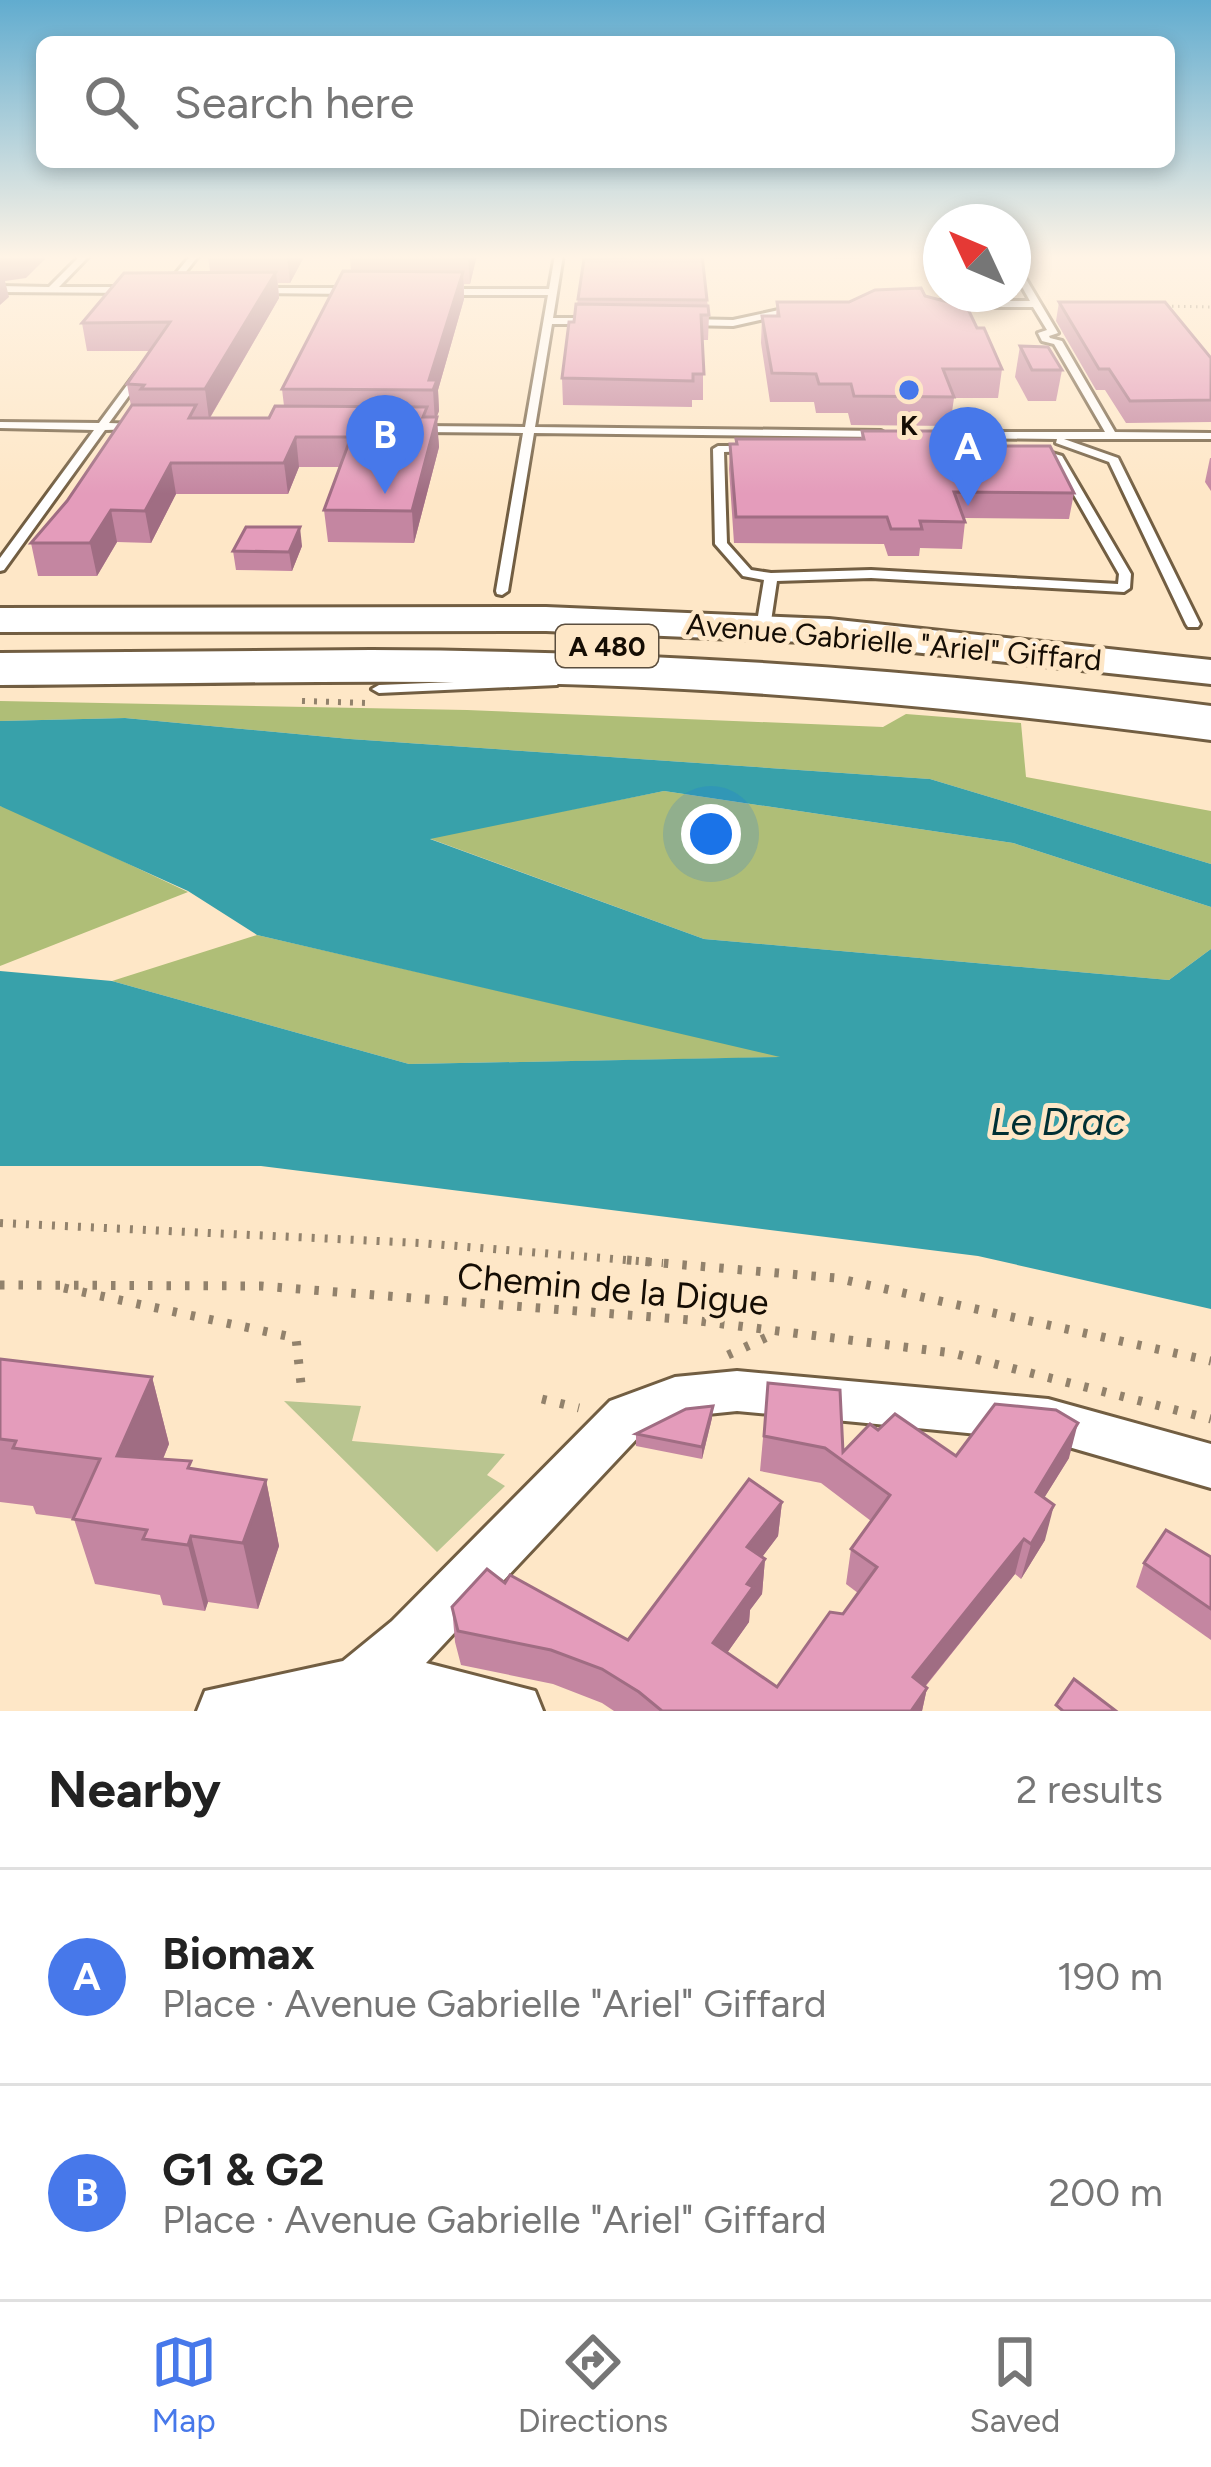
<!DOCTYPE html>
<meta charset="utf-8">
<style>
body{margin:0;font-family:Figtree,sans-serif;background:#f2f2f2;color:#222}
.compass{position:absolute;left:923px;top:204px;width:108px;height:108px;border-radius:50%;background:#fff;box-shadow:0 6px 18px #0003;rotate:314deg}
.you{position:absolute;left:711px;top:834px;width:42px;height:42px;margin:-30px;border:9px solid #fff;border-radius:50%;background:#1a73e8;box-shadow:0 0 0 18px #1a73e833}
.badge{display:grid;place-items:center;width:78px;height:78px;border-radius:50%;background:#4778ea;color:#fff;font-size:39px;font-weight:700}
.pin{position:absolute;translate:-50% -99px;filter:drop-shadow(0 3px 6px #0008)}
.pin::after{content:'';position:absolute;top:63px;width:42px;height:36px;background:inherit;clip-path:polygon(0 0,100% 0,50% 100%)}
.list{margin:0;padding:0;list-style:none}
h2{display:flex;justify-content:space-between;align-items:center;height:156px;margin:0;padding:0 48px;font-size:51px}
h2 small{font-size:39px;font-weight:400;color:#767676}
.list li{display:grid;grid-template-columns:78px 1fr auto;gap:36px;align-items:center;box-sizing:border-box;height:216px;padding:0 48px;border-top:3px solid #e0e0e0}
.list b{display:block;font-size:45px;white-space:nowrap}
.list p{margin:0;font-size:39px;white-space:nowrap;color:#767676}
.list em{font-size:39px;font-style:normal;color:#767676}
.icon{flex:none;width:66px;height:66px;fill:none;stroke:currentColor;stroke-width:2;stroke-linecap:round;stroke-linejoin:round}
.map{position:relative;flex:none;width:1211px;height:1711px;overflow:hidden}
.search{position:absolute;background:#fff;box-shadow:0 6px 18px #0003;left:36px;right:36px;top:36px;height:132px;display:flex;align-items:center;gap:30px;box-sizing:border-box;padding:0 42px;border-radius:18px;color:#767676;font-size:45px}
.sheet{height:588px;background:#fff}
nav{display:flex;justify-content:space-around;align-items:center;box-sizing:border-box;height:168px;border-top:3px solid #e0e0e0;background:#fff;font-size:33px;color:#767676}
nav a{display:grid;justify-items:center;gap:6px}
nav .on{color:#4778ea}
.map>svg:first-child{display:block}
.green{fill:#b9c590}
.forest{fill:#afbe77}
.water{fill:#38a1aa}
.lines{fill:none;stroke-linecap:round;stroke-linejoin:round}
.lane-casing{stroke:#725e42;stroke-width:6}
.street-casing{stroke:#725e42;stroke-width:6}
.secondary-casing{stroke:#725e42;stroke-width:6}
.highway-casing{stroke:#725e42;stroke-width:6}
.path-far3{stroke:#92826c;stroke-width:3;stroke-dasharray:1.5 4.5;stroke-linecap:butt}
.path-far2{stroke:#92826c;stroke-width:6;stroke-dasharray:3 9;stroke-linecap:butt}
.path-far1{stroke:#92826c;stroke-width:8;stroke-dasharray:3 10;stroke-linecap:butt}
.path{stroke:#92826c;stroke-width:9;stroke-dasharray:4.5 14;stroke-linecap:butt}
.lane{fill:#fff;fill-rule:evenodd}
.street{fill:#fff;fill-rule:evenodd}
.secondary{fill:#fff;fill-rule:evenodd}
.highway{fill:#fff;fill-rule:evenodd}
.wall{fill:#c486a1}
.shaded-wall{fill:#a06d83}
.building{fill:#e49cbb;stroke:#a06d83;stroke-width:3}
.poi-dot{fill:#4778ea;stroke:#fee7c7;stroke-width:4.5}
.labels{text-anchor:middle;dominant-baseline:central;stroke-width:10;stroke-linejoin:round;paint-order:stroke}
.far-poi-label{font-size:27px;font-weight:bold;fill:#150d04;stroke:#fee7c7}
.shield{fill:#fee7c7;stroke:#5b4e3e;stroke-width:3}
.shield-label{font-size:27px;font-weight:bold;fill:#150d04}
.street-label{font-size:30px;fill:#150d04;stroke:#fee7c7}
.near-street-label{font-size:36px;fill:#150d04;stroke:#fee7c7}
.near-water-label{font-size:39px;font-style:italic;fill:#003034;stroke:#fee7c7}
</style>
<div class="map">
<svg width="1211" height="1711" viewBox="0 0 1211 1711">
<rect width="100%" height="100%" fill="#fee7c7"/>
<!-- green -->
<polygon class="green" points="284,1401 361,1406 352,1441 505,1454 487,1475 505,1486 437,1552"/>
<!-- forest -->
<g class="forest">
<polygon points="0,701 467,710 883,727 906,714 1021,723 1026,777 1211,811 1211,864 930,779 350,739 125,718 0,721"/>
<polygon points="664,791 1013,843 1211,907 1211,949 1169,980 704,939 428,838"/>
<polygon points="0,806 10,808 188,892 0,966"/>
<polygon points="257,935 786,1057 409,1064 112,981"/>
</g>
<!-- water -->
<polygon class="water" points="125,718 350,739 930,779 1211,864 1211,907 1013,843 664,791 430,839 704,939 1169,980 1211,949 1211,1309 978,1256 261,1166 0,1166 0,971 112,981 409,1064 780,1057 257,935 188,891 0,806 0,721"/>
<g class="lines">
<!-- lane casing -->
<g class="lane-casing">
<g id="lane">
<polygon points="81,255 90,255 59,287 131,287 135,290 131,293 0,292 0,286 49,287"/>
<polygon points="191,255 199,255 170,292 164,292 164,288"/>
<polygon points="555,255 563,255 553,318 594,318 599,321 594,324 552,324 535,427 881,431 886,434 881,437 534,433 508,591 502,595 497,594 496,591 523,433 421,432 416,429 421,426 525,427 548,295 445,295 441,292 445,289 549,289"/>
<polygon points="1013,261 1017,264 1058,333 1049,336 1050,338 1062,341 1115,432 1211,433 1211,439 1064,439 1118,458 1200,624 1198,627 1188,627 1186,624 1109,462 1056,443 1057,439 949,438 944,435 949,432 1105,432 1054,344 1042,341 1038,333 1047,330 1033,307 936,307 932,304 936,301 1030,301 1013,271"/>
<polygon points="259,288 353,288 357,291 353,294 256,293 256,289"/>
<polygon points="797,306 800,307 800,311 733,326 686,325 681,322 686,319 733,320"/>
<polygon points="139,372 144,375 109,423 137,424 141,425 141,429 105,430 4,570 0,571 0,558 94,430 0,428 0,422 99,423 136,373"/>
<polygon points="749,446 753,447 753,451 724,452 727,543 751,570 771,573 871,570 1118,584 1119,574 1054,460 1034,454 1034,450 1038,449 1062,456 1131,574 1130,588 1124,592 871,578 777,581 770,628 768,631 758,631 756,628 764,580 743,576 715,544 713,449 718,446"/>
<polygon points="552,678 559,682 557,685 379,693 372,689 379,685"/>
</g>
</g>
<!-- street casing -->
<g class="street-casing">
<polygon id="street" points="737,1371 1048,1399 1211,1444 1211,1488 1048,1441 856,1422 737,1411 678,1417 644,1431 426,1663 535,1691 543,1711 197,1711 205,1691 343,1661 392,1621 610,1401 675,1377"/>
</g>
<!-- secondary casing -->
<g class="secondary-casing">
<polygon id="secondary" points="546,607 829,619 1211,660 1211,684 829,643 546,631 0,632 0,608"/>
</g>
<!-- highway casing -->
<g class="highway-casing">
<path id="highway" d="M 371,650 C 653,651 932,670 1211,706 L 1211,740 C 1006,713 800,692 593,685 C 396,678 198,684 0,685 L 0,653 Z"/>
</g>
<!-- path-far3 -->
<polyline class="path-far3" points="1160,306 1211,307"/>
<!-- path-far2 -->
<polyline class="path-far2" points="302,701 367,703"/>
<!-- path-far1 -->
<polyline class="path-far1" points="0,1223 420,1243 663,1263"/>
<!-- path -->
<g class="path">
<polyline points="627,1260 836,1278 1211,1361"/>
<polyline points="0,1285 261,1286 691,1320 952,1353 1211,1419"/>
<polyline points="64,1288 296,1338 301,1384"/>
<polyline points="728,1355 776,1333"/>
<polyline points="542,1399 579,1408"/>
</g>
<!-- lane -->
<use href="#lane" class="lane"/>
<!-- street -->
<use href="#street" class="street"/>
<!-- secondary -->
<use href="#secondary" class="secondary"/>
<!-- highway -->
<use href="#highway" class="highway"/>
</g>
<!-- wall -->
<g class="wall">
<polygon points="208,255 305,255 290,283 278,283 279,298 210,418 269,418 284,406 282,389 351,271 350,256 477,255 470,284 464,284 464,299 438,390 439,411 436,417 439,447 414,543 328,542 324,510 340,467 299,467 288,494 176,494 151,543 117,542 97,576 38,576 31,543 67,501 131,406 127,384 150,351 87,351 82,323 210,272"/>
<polygon points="832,255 900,255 900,257 834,259"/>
<polygon points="925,296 977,328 1002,369 998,398 954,398 950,426 851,425 848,413 816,413 814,402 770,402 761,343 762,316 776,316 777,302 849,302"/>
<polygon points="578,299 707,300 709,315 708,340 703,340 703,400 692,400 692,407 563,405 562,378"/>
<polygon points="1059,302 1211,358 1211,422 1126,423 1105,390 1096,390 1056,321"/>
<polygon points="1020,346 1062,370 1056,401 1028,401 1015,377"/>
<polygon points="862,431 970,446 1074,493 1069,519 964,518 965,522 962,549 920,548 919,556 888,556 884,544 734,543 729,469 730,444 861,439"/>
<polygon points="1210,458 1211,458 1211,491 1205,482"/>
<polygon points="302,546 292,571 236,570 233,551"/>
<polygon points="0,1359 152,1377 169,1444 163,1459 193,1469 266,1480 279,1546 258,1609 208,1602 205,1611 163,1605 160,1595 95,1584 74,1519 36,1514 33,1506 0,1502"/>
<polygon points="768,1383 843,1452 878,1430 956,1456 1069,1458 1044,1498 1045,1540 1021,1579 1015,1574 925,1687 927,1688 922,1711 614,1711 602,1703 553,1684 461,1665 455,1642 452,1607 505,1583 628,1640 782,1502 778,1536 762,1557 765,1559 762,1594 750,1610 749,1622 727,1653 777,1687 843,1614 858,1593 846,1584 851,1549 871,1521 821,1483 760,1471"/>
<polygon points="712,1418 702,1459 636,1446 636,1434"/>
<polygon points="1211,1557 1211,1640 1136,1587 1144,1563"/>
</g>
<!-- shaded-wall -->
<g class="shaded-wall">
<polygon points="0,255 49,255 26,278 5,281 9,297 0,305"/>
<polygon points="288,255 305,255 290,283 287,256"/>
<polygon points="469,255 477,255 470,284 468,257"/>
<polygon points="276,272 279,298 209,419 205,389"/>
<polygon points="463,272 464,299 438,390 439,411 435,422 433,390 429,380"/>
<polygon points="437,417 439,447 414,543 412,511"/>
<polygon points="296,437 299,467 288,494 284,463"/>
<polygon points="171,463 176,494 151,543 145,511"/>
<polygon points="111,510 117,542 97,576 90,543"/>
<polygon points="300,527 302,546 292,571 289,552"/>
<polygon points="152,1377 169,1444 137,1522 117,1456"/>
<polygon points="713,1406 712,1418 702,1459 702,1447"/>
<polygon points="1078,1423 1069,1458 1026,1527 1036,1492"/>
<polygon points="266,1480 279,1546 258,1609 243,1543"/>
<polygon points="782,1502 778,1536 744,1581 747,1547"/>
<polygon points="1054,1505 1045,1540 1021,1579 1031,1544"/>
<polygon points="191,1536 208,1602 205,1611 188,1545"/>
<polygon points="1024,1539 1015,1574 905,1711 913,1677"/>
<polygon points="765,1559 762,1594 750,1610 749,1622 710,1677 713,1643 747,1584"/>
<polygon points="927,1688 922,1711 911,1711"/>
</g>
<!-- building -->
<g class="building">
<polygon points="208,255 288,255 287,256"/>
<polygon points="350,255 469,255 468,257 350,256"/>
<polygon points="672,255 702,255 707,300 578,299 584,259"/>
<polygon points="343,271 463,272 429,380 437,380 433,390 282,389"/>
<polygon points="276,272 205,389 141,389 144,385 127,384 170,322 82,323 124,273"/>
<polygon points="921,288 925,296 967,307 977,328 984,328 1002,369 943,369 954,397 854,396 851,384 819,384 816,374 772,373 762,316 779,316 777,302 849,302 875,290"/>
<polygon points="1059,302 1165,302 1211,358 1211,400 1130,401 1109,369 1099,369"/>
<polygon points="576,304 708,306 709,315 701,315 704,374 693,374 693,381 562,378 569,322 574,322"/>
<polygon points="1020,346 1048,347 1062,370 1032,370"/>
<polygon points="132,405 196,405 189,418 269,418 275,406 427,407 423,417 437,417 412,511 324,510 351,437 296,437 284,463 171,463 145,511 111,510 90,543 31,543 67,501"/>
<polygon points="862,431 965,431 970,446 1050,446 1074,493 954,492 965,522 920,521 922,529 891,529 887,517 736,517 730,444 737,444 736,439 864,439"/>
<polygon points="246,527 300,527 289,552 233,551"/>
<polygon points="0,1359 152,1377 117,1456 191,1461 188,1468 266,1480 243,1543 191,1536 188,1545 143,1539 147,1530 73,1519 100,1459 13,1448 16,1441 0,1439"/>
<polygon points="768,1383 840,1390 843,1452 870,1424 878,1430 895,1414 956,1456 995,1404 1056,1410 1078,1423 1036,1492 1054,1505 1031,1544 1024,1539 913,1677 927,1688 911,1711 662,1711 639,1692 602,1669 551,1650 458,1631 452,1607 487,1569 505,1583 510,1575 628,1640 749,1479 782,1502 747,1547 765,1559 747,1584 753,1587 713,1643 777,1687 830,1612 843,1614 877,1567 851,1549 890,1495 825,1448 764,1436"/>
<polygon points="713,1406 702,1447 636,1434 686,1409"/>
<polygon points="1166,1530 1211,1557 1211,1609 1144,1563"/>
<polygon points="1074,1679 1116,1711 1063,1711 1056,1705"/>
</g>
<!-- sky -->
<linearGradient id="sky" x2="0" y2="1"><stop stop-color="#61accf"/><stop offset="0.52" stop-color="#fff4e6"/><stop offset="1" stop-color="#fff4e6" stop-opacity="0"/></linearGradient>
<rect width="1211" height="494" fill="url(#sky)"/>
<!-- markers -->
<circle class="poi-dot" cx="909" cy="390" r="12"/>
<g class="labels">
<!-- far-poi labels -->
<g class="far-poi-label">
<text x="909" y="425">K</text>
</g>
<!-- shield labels -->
<rect class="shield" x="556" y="625" width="102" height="42" rx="9"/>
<g class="shield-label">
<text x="607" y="646">A 480</text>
</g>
<!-- street labels -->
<g class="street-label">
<text transform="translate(894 642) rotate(5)">Avenue Gabrielle "Ariel" Giffard</text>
</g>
<!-- near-street labels -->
<g class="near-street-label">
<text transform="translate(613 1289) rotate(5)">Chemin de la Digue</text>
</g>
<!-- near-water labels -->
<g class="near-water-label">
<text x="1058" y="1121">Le Drac</text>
</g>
</g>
</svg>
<svg class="compass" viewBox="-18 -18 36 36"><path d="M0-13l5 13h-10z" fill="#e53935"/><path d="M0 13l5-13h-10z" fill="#767676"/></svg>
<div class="you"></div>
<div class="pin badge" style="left:968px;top:506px">A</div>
<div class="pin badge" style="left:385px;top:494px">B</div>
<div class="search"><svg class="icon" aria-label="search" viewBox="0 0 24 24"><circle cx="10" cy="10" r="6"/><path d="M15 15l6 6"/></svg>Search here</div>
</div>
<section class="sheet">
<h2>Nearby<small>2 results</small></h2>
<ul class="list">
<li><span class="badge">A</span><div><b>Biomax</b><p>Place · Avenue Gabrielle &quot;Ariel&quot; Giffard</p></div><em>190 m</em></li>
<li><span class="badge">B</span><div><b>G1 &amp; G2</b><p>Place · Avenue Gabrielle &quot;Ariel&quot; Giffard</p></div><em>200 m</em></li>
</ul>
</section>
<nav>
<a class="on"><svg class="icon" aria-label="map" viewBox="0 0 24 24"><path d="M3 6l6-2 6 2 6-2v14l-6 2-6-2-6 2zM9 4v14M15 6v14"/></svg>Map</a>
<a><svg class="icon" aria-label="directions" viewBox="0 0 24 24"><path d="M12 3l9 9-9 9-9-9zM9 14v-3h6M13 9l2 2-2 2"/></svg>Directions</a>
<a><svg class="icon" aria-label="saved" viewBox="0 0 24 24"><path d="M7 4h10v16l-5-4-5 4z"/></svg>Saved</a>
</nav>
